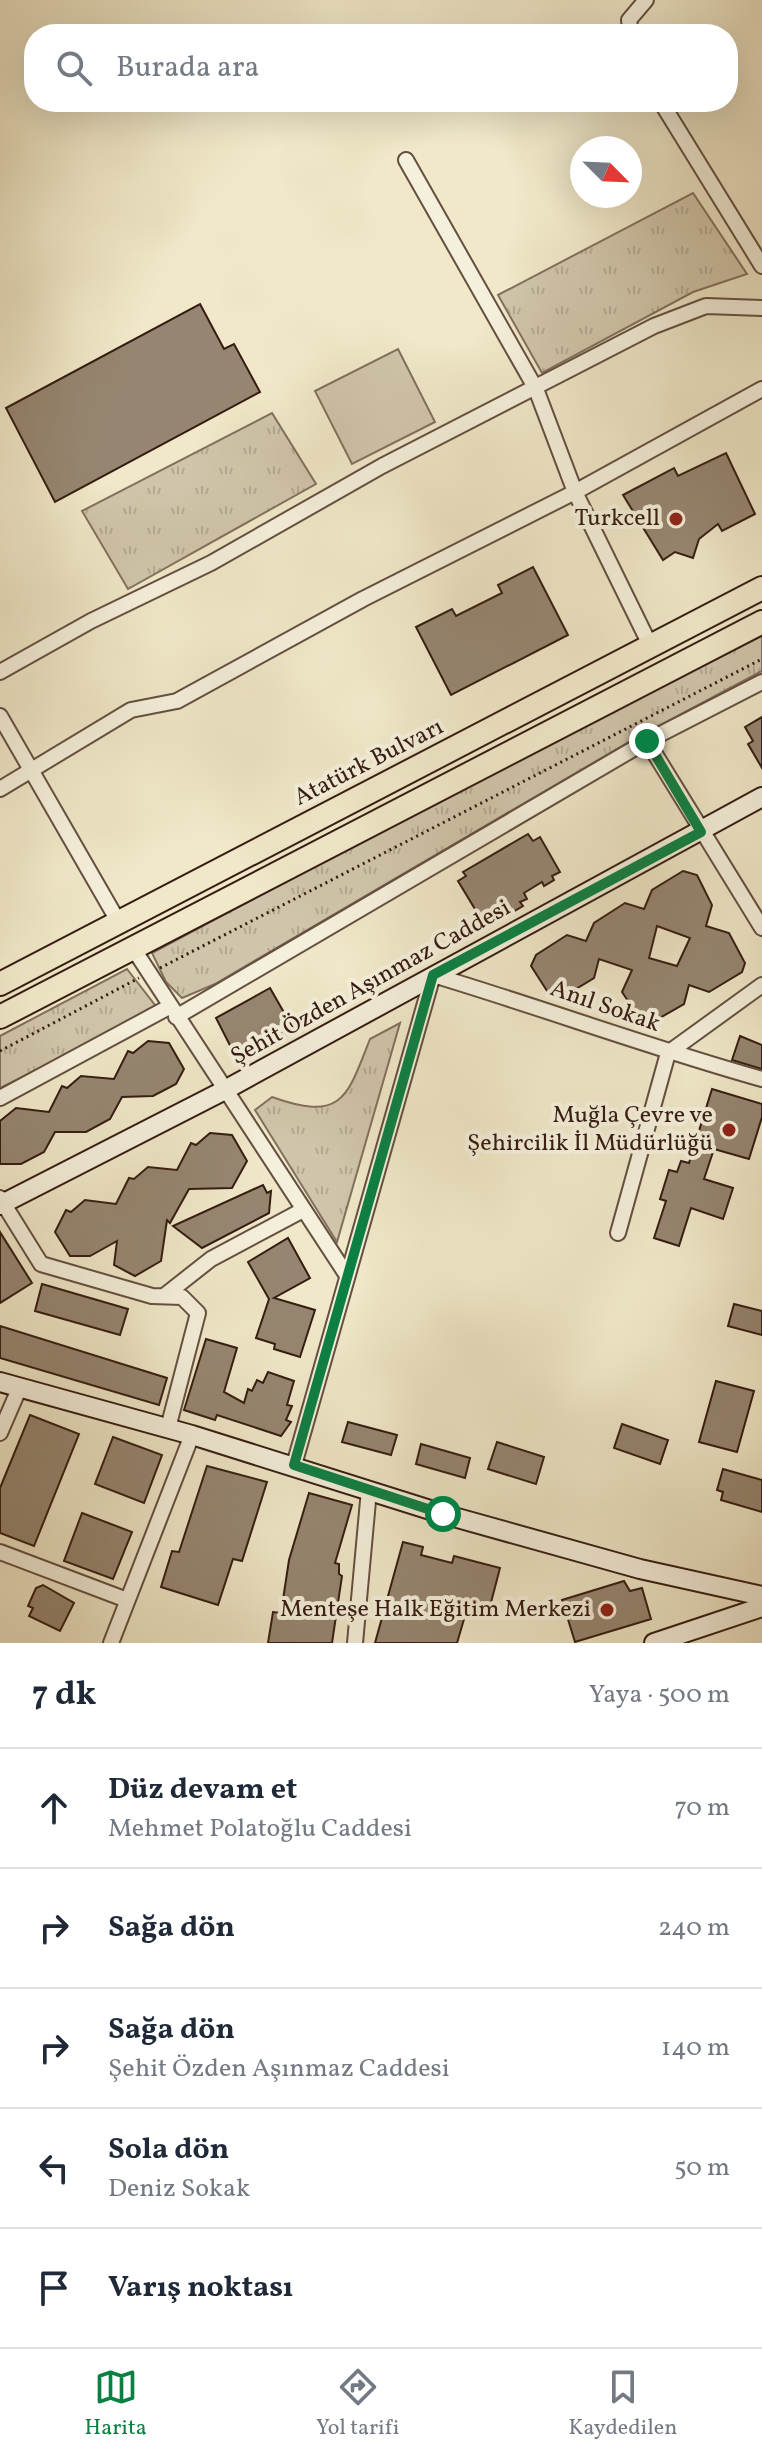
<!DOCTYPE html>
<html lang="tr">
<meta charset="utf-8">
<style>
body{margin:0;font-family:Vollkorn,serif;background:#f6f6f7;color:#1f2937}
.compass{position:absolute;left:570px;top:136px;width:72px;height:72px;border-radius:50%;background:#fff;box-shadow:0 8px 32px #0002;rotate:114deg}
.stop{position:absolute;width:24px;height:24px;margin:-18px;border:6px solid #0b8043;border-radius:50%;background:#fff}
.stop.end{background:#0b8043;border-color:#fff;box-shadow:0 2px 8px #0008}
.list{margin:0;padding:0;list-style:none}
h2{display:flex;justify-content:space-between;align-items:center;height:104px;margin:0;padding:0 32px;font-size:34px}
h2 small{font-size:26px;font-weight:400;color:#747a83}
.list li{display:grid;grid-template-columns:52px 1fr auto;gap:24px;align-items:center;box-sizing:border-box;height:120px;padding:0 32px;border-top:2px solid #e0e1e3}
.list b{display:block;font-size:30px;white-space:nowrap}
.list p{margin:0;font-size:26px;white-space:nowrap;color:#747a83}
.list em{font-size:26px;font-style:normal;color:#747a83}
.icon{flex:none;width:44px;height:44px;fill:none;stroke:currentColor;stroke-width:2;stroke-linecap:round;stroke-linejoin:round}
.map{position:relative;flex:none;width:762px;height:1643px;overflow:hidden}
.search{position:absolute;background:#fff;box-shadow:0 8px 32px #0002;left:24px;right:24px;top:24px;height:88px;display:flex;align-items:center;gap:20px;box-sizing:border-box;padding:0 28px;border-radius:32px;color:#747a83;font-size:30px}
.sheet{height:704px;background:#fff}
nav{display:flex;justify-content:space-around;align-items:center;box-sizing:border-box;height:112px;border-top:2px solid #e0e1e3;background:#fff;font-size:22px;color:#747a83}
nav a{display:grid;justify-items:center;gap:4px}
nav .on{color:#0b8043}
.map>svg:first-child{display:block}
.grass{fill:#d0c5aa;stroke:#82705e;stroke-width:2}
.park{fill:url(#park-tufts);stroke:#82705e;stroke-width:2}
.building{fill:#968671;stroke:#351c12;stroke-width:2;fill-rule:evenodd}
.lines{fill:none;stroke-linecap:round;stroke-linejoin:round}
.street-casing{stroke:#644f40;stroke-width:18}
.secondary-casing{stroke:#351c12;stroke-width:22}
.primary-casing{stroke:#351c12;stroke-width:26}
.path{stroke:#351c12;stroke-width:3;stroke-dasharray:2 4;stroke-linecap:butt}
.street{stroke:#f5f0dc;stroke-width:14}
.secondary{stroke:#f5f0dc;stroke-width:18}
.primary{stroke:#f0e8c9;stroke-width:22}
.route{stroke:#0b8043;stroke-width:10}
.poi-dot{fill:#8f2418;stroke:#f5f0dc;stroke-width:3}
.labels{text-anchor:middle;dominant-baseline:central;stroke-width:8;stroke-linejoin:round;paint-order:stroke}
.poi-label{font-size:24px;fill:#351c12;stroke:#f5f0dc;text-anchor:end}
.street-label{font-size:24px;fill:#351c12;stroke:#f5f0dc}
</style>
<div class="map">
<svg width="762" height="1643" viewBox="0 0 762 1643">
<defs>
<pattern id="park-tufts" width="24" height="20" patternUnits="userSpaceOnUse" patternTransform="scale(2)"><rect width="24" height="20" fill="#d0c5aa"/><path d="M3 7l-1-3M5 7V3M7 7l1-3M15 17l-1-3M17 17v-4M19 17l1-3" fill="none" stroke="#b3a991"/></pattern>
</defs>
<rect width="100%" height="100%" fill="#f0e8c9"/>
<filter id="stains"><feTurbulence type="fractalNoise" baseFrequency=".0025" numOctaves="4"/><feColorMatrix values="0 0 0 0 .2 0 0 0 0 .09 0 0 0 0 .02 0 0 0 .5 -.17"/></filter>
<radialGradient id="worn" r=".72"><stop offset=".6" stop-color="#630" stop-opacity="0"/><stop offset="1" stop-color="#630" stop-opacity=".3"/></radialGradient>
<!-- grass -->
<polygon class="grass" points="398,349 435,422 352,464 315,391"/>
<!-- park -->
<g class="park">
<polygon points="693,193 747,274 693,292 542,373 498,295"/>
<polygon points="272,413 316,484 128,589 82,511"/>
<polygon points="762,636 762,671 634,739 215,984 182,998 166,982 152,953 475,781"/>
<polygon points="127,969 158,1009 0,1088 0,1036"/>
<path d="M 400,1023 L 337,1242 L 255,1110 L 272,1097 C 342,1122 347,1098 370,1039 Z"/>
</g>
<!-- building -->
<g class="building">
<polygon points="200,304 224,349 234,344 260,392 55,502 6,408"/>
<polygon points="726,453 755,514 722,531 718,524 699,539 693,558 675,552 663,560 623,495 674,468 678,476"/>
<polygon points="533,567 568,635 451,695 416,627 452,609 456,616 502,593 498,585"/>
<polygon points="762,717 762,768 748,744 753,741 745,727"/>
<polygon points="528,834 533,841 540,837 560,872 552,876 554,880 544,886 542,882 524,893 527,899 520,902 523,906 489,926 484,917 481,919 458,881 466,876 463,872"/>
<path d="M 683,871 L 697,875 L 712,905 L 706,926 L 729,933 L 745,963 L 742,972 L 709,992 L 689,985 L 684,1004 L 651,1023 L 640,1019 L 622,992 L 632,970 L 599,959 L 594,978 L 561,998 L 549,994 L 531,966 L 536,955 L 567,935 L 586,941 L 594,923 L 625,903 L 644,909 L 652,890 ZM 657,926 L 690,938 L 677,966 L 649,958 Z"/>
<polygon points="270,988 294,1030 238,1061 216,1018"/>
<polygon points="740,1036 762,1045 762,1069 732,1060"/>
<polygon points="148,1041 169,1043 184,1069 176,1084 153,1096 122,1097 110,1119 86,1132 55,1132 44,1152 21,1164 0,1164 0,1121 16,1108 49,1112 62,1086 67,1088 81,1076 114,1079 128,1051 133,1053"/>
<polygon points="712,1089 762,1104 762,1117 749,1159 714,1149 704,1179 733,1188 723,1219 691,1208 679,1246 654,1238 666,1201 660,1199 669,1170 677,1172 681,1161 689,1163"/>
<polygon points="210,1133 232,1135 247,1161 232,1188 189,1189 170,1223 167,1220 161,1261 135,1276 114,1265 117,1241 90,1256 70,1256 55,1232 66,1210 71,1212 85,1200 116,1204 129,1178 134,1179 148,1167 177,1170 191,1143 196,1145"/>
<polygon points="263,1185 267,1193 271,1191 269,1213 202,1248 173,1226"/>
<polygon points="0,1232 32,1283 0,1303"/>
<polygon points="288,1238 310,1278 274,1298 315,1310 300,1357 274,1349 275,1344 256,1338 269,1299 248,1262"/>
<polygon points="42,1284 128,1309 120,1335 35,1311"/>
<polygon points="734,1304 762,1311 762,1335 728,1326"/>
<polygon points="0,1326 167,1378 159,1405 0,1358"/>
<polygon points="206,1339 237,1348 224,1392 244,1403 248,1389 252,1391 257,1380 263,1383 268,1372 294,1381 287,1405 292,1406 286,1420 291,1422 281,1436 217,1415 215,1420 184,1410"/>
<polygon points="716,1381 754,1391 737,1452 699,1442"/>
<polygon points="30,1415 79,1434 34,1546 0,1533 0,1488"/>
<polygon points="348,1422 397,1435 391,1455 342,1442"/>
<polygon points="622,1424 668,1440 660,1464 614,1448"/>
<polygon points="113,1437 162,1455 144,1503 95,1484"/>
<polygon points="497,1442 544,1457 536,1484 488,1469"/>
<polygon points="421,1444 470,1458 465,1478 416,1464"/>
<polygon points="207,1466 267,1482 242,1561 233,1559 218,1605 161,1587 172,1551 179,1552"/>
<polygon points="723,1469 762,1480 762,1512 721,1500 723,1492 717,1490"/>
<polygon points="309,1493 352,1505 335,1563 339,1564 339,1574 342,1576 332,1643 268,1643 273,1612 281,1613 289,1560"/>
<polygon points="82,1513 132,1532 113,1579 64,1561"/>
<polygon points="403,1542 423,1547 421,1555 452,1563 454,1556 500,1568 488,1614 467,1609 457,1643 375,1643"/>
<polygon points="624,1581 630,1591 642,1588 651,1619 575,1642 562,1600"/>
<polygon points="43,1585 74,1603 60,1631 29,1616 33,1608 28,1606 36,1588"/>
</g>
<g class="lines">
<!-- street casing -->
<g class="street-casing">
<g id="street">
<polyline points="631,34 629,20 646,0"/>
<polyline points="661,102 762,266"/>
<polyline points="406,160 536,389 575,492 651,647"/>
<polyline points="0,672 91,621 211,563 382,466 654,326 706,306 762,308"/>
<polyline points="0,716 118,921"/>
<polyline points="647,741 762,928"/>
<polyline points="0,789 131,710 177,701 363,599 575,492 762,389"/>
<polyline points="133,948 346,1274"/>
<polyline points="176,1017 647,741 762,682"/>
<polyline points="0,1098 169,1007"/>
<polyline points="0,1198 41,1264 152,1296 182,1297 198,1313 168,1428"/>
<polyline points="618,1233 668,1053 762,985"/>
<polyline points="164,1296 211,1259 303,1210"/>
<polyline points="0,1433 19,1389"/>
<path d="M 294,1465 L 433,975 C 543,1008 651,1048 762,1079"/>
<polyline points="0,1552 127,1600"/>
<polyline points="111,1643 192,1435"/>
<polyline points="355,1643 369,1490"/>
</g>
</g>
<!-- secondary casing -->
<g class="secondary-casing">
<g id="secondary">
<polyline points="0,1205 223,1091 762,797"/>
<polyline points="0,1382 192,1435 443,1514 640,1569 762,1596"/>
<polyline points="654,1643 762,1607"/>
</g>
</g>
<!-- primary casing -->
<g class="primary-casing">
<g id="primary">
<polyline points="0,984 762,588"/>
<polyline points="0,1017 762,622"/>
</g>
</g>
<!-- path -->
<g class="path">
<polyline points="160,968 762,659"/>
<polyline points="0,1051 139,978"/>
</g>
<!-- street -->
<use href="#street" class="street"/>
<!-- secondary -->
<use href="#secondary" class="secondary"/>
<!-- primary -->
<use href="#primary" class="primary"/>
</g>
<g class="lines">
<!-- route -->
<polyline class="route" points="443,1514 294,1465 433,975 701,832 647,741"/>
</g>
<!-- markers -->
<g class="poi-dot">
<circle cx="676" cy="519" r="8"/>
<circle cx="729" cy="1130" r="8"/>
<circle cx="607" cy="1610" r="8"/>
</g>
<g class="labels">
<!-- poi labels -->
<g class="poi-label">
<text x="660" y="519">Turkcell</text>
<text x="713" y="1116">Muğla Çevre ve<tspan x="713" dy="28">Şehircilik İl Müdürlüğü</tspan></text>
<text x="591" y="1610">Menteşe Halk Eğitim Merkezi</text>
</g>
<!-- street labels -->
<g class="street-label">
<text transform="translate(369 763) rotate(-27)">Atatürk Bulvarı</text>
<text transform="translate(371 983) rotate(-29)">Şehit Özden Aşınmaz Caddesi</text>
<text transform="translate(605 1007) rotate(19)">Anıl Sokak</text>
</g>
</g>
<rect width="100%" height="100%" filter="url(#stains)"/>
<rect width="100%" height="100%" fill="url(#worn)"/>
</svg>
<svg class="compass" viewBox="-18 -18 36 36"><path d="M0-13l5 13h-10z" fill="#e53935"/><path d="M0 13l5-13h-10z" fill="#747a83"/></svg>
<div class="stop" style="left:443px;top:1514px"></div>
<div class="stop end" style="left:647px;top:741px"></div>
<div class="search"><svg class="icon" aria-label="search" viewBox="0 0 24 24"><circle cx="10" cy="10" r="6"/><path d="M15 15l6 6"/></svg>Burada ara</div>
</div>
<section class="sheet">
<h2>7 dk<small>Yaya · 500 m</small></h2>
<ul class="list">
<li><svg class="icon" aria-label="ahead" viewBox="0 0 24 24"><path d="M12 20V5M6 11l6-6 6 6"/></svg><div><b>Düz devam et</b><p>Mehmet Polatoğlu Caddesi</p></div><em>70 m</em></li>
<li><svg class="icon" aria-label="right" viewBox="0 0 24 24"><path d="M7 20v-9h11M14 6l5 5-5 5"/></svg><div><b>Sağa dön</b></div><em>240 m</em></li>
<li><svg class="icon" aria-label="right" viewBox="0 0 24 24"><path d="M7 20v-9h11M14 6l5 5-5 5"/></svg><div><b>Sağa dön</b><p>Şehit Özden Aşınmaz Caddesi</p></div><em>140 m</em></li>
<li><svg class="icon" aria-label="left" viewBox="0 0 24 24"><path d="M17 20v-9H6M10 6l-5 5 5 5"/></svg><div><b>Sola dön</b><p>Deniz Sokak</p></div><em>50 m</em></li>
<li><svg class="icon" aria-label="arrive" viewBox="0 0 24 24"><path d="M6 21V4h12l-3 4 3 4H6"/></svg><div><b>Varış noktası</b></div></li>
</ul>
</section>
<nav>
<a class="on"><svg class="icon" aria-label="map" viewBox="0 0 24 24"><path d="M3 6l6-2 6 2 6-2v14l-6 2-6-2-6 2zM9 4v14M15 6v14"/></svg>Harita</a>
<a><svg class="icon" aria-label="directions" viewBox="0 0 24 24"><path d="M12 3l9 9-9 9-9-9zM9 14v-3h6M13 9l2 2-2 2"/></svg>Yol tarifi</a>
<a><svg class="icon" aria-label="saved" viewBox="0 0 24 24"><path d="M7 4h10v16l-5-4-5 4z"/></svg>Kaydedilen</a>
</nav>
